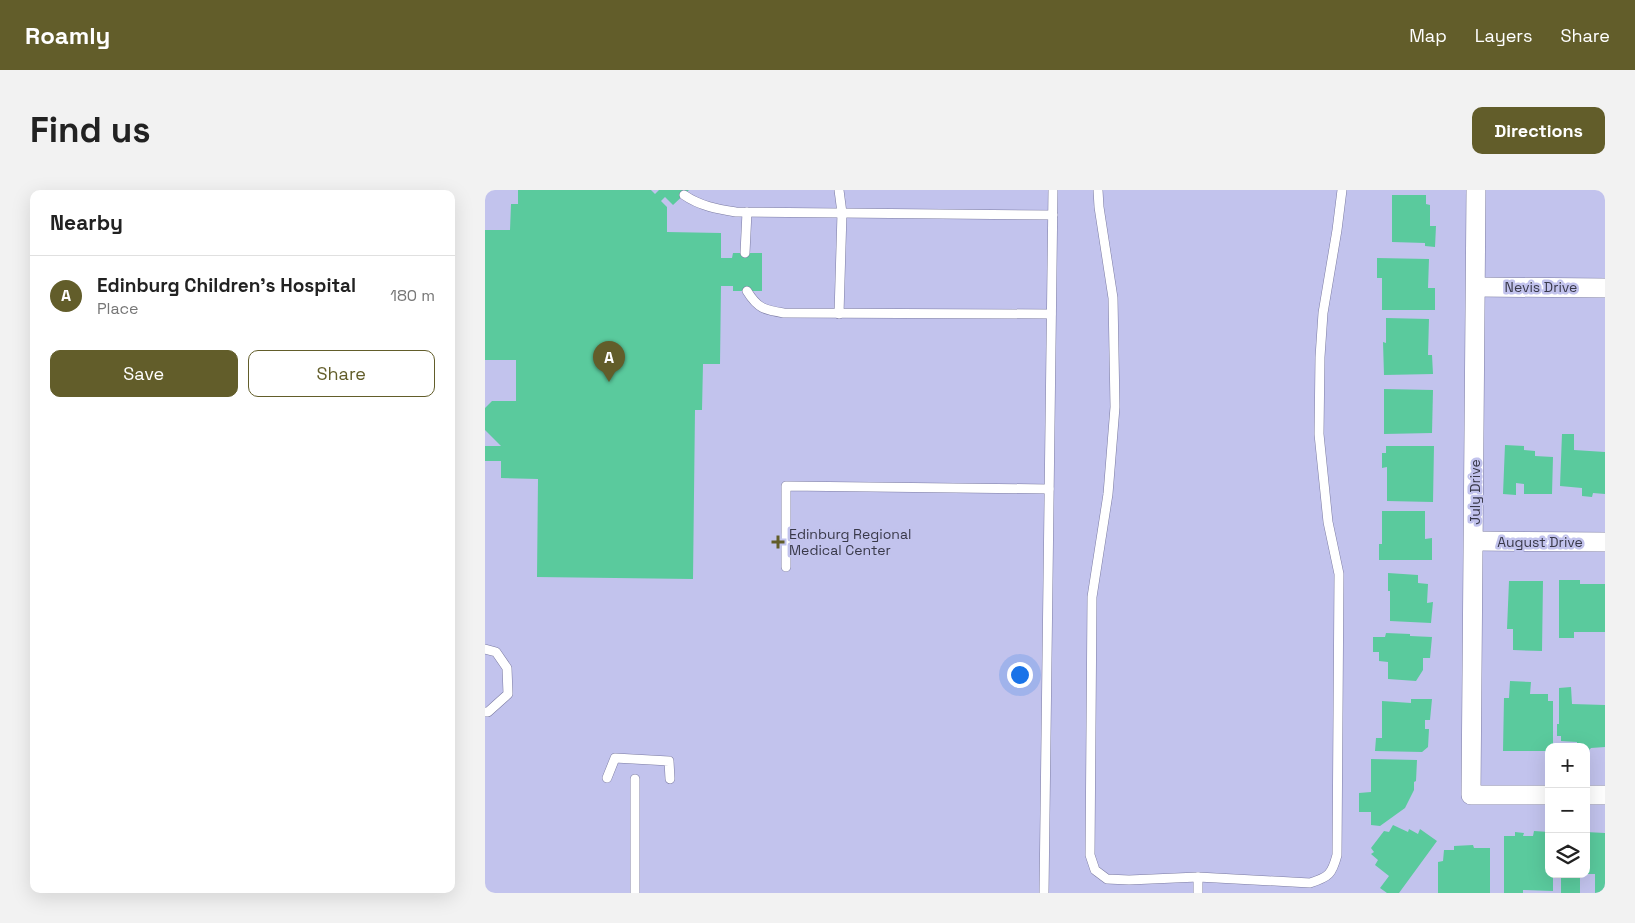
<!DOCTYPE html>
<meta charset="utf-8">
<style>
body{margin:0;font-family:"Space Grotesk",sans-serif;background:#f2f2f2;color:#222}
.controls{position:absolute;right:15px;bottom:15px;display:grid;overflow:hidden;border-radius:10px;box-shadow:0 5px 20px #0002}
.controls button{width:45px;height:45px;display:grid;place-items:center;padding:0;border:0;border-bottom:1px solid #e0e0e0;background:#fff;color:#222;font:25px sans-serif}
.you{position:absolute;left:534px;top:484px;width:18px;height:18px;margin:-12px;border:4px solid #fff;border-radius:50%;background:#1a73e8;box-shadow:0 0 0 8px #1a73e833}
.badge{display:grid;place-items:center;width:32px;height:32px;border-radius:50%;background:#625d2a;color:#fff;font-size:16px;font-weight:700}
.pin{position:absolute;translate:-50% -41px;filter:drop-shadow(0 1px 2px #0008)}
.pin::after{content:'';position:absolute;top:26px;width:18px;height:15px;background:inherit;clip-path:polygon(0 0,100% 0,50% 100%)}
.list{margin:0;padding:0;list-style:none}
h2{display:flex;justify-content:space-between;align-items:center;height:65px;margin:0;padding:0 20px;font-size:21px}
h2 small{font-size:16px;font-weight:400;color:#767676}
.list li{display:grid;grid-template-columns:32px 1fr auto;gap:15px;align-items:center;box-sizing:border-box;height:80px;padding:0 20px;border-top:1px solid #e0e0e0}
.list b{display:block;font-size:19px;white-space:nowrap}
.list p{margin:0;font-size:16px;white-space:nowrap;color:#767676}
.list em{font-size:16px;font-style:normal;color:#767676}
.actions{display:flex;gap:10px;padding:15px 20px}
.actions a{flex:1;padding:11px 0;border:1px solid #625d2a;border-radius:10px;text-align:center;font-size:18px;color:#625d2a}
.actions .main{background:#625d2a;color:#fff}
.icon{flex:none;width:28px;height:28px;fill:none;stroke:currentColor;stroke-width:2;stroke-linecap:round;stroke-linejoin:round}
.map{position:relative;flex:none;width:1120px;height:703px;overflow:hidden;border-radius:10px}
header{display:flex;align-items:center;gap:30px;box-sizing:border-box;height:70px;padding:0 25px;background:#625d2a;color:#fff}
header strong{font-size:24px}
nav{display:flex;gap:28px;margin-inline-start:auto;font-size:18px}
.intro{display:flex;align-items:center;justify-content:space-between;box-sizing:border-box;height:120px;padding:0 30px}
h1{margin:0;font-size:35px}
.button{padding:12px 22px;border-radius:10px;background:#625d2a;color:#fff;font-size:18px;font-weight:700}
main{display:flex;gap:30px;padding:0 30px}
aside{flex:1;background:#fff;border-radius:10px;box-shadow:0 5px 20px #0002}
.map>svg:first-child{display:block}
.building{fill:#5aca9d}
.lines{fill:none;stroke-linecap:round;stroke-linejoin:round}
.lane-casing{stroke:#7b7ba2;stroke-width:10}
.street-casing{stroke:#7b7ba2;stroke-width:20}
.lane{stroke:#fff;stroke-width:9}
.street{stroke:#fff;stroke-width:19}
.poi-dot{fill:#625d2a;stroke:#c2c3ed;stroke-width:2}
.labels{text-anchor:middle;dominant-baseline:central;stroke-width:5;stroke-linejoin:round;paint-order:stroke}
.street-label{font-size:14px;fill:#39394a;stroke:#c2c3ed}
.poi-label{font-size:14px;fill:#39394a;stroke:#c2c3ed;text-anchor:start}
</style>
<header>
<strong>Roamly</strong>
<nav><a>Map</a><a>Layers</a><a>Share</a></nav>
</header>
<div class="intro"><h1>Find us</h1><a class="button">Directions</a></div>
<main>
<aside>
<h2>Nearby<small></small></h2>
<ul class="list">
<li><span class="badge">A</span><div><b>Edinburg Children's Hospital</b><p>Place</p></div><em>180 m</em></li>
</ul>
<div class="actions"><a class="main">Save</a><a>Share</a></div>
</aside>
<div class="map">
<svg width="1120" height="703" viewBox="0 0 1120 703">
<rect width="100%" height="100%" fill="#c2c3ed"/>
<!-- building -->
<g class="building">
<polygon points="33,0 166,0 170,4 174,0 204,0 188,15 180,7 176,11 182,17 182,42 236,43 236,68 247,68 248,63 277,63 277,101 248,101 248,96 236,96 235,174 218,174 217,220 210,220 208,389 52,387 53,289 16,288 16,271 0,271 0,256 16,256 0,240 0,218 7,211 31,211 31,170 0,170 0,40 25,40 26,14 33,14"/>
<polygon points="907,5 941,5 941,14 945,15 945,36 951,36 950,57 940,56 940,53 907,52"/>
<polygon points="892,68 944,69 943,98 950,98 950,120 897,120 897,88 892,88"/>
<polygon points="901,128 944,129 943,165 947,165 948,184 899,185 898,152 901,153"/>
<polygon points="899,199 948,200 947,243 899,244"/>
<polygon points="1077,244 1089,244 1089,260 1120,262 1120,304 1108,303 1107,307 1097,306 1097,298 1075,296"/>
<polygon points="1020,255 1039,256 1039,260 1050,261 1050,266 1068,267 1067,304 1039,304 1039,294 1031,293 1031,305 1018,304"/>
<polygon points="901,256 949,256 948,312 902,311 902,277 897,278 897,263 901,263"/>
<polygon points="897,321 940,321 940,349 947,348 947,370 894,370 894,354 897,354"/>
<polygon points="903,383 933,385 933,393 943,394 942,413 948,412 946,433 905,431 905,401 903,401"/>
<polygon points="1074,390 1095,390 1095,394 1120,394 1120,442 1089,442 1089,448 1074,448"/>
<polygon points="1024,391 1058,391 1057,461 1028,460 1028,439 1022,439"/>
<polygon points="901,443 925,444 925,446 947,447 945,468 938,468 938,480 931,491 903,489 903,472 894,471 894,462 888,462 888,447 900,447"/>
<polygon points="1025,491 1046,492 1045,504 1063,504 1063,511 1068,511 1068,557 1064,557 1064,561 1018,561 1019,508 1024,508"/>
<polygon points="1086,497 1087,514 1120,515 1120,557 1106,558 1101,564 1101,557 1092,557 1092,552 1076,551 1076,546 1072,546 1072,534 1074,534 1074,498"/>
<polygon points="926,509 947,509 945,530 940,530 940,539 944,539 943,557 937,562 890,561 891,548 897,548 897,511 926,513"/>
<polygon points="886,569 932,570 931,591 929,592 929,600 920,618 895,636 886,635 886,622 874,622 874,603 886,602"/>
<polygon points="908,635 923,642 924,639 933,644 935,639 952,651 914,703 902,703 895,698 904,686 890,675 893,670 886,664 889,662 886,658 899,641 904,642"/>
<polygon points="1049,641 1064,642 1064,684 1068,684 1068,701 1038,700 1038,703 1019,703 1019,646 1030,646 1030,642 1039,643 1038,646 1048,646"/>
<polygon points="1101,642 1120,643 1120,703 1110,703 1110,684 1101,684"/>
<polygon points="988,655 989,658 1005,658 1005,703 953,703 953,672 958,671 959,660 969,660 969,656"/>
<rect x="1076" y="684" width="19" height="19"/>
</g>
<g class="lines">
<!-- lane casing -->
<g class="lane-casing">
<g id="lane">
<path d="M 613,0 L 614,17 L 628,108 L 630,217 L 623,304 L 607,407 L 605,665 L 610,680 L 622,689 L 644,690 L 713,687 L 825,693 C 844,687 847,684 852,665 L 854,384 L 843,332 L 834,244 L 835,167 L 838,123 L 852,40 L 857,0"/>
<path d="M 199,5 C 215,16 232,19 251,22 L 568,25"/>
<polyline points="260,63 262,22"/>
<path d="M 262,101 C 273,119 280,120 299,123 L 566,124"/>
<polyline points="354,124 357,23 354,0"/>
<polyline points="301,377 301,296 564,299"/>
<polyline points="0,459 11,462 22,478 23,504 3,522 0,522"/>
<polyline points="122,588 130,568 184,571 185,589"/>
<polyline points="713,687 713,703"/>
<polyline points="150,703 150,589"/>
<polyline points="559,703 568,0"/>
</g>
</g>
<!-- street casing -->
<g class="street-casing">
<g id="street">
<polyline points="991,0 986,605 1064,605"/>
<polyline points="991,97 1120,98"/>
<polyline points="990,351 1120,352"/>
<polyline points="1101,605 1120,605"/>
</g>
</g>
<!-- lane -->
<use href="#lane" class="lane"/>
<!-- street -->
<use href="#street" class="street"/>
</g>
<!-- markers -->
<path class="poi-dot" d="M290.5 344.5h5v5h5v5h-5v5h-5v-5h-5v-5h5z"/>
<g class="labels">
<!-- street labels -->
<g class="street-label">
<text x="1056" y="97">Nevis Drive</text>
<text transform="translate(990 302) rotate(-90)">July Drive</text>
<text x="1055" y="352">August Drive</text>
</g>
<!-- poi labels -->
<g class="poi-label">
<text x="304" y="344">Edinburg Regional<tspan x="304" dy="16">Medical Center</tspan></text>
</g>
</g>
</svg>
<div class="controls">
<button>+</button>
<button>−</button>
<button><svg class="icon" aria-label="layers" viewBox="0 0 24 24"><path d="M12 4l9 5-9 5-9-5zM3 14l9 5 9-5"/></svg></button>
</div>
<div class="you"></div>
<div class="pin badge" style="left:124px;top:192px">A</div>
</div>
</main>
